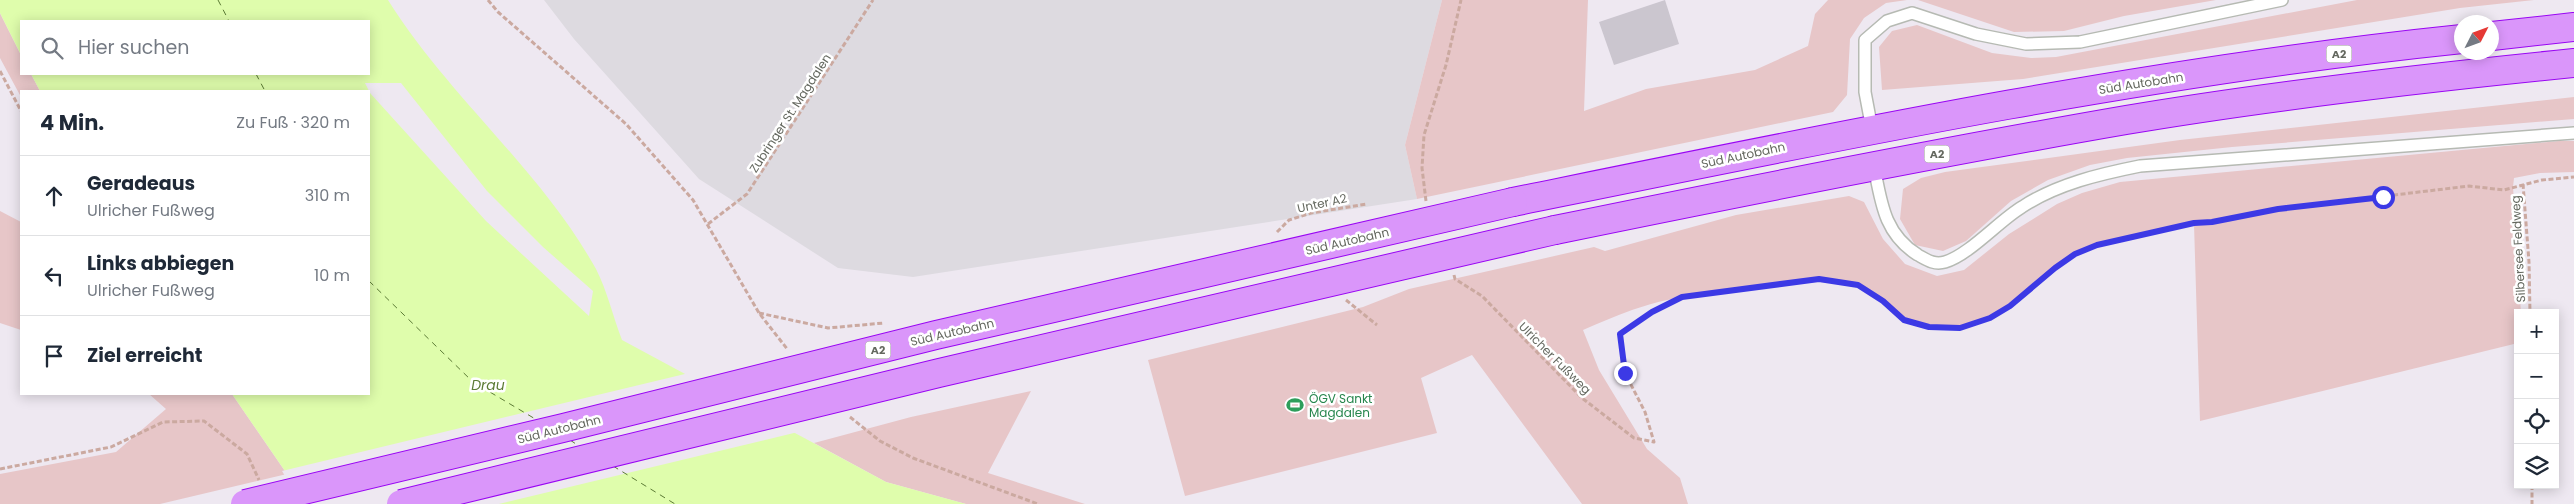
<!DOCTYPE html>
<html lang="de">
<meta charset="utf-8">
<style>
body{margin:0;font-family:Poppins,sans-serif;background:#f6f6f7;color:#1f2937}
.controls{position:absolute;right:15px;bottom:15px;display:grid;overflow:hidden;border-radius:0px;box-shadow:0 2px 12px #0003}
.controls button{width:45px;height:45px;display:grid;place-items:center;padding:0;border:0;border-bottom:1px solid #e0e1e3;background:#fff;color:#1f2937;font:25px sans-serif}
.compass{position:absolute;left:2454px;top:15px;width:45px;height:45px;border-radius:50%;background:#fff;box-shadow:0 2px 12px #0003;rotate:48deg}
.stop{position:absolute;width:15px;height:15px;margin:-11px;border:4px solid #3c39e5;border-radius:50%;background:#fff}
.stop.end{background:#3c39e5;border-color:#fff;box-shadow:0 1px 5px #0008}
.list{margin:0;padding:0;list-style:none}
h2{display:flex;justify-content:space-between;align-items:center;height:65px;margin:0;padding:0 20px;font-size:21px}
h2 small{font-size:16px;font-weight:400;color:#747a83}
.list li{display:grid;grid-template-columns:32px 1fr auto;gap:15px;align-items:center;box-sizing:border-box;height:80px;padding:0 20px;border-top:1px solid #e0e1e3}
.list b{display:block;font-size:19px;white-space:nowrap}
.list p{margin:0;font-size:16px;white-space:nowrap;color:#747a83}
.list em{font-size:16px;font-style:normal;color:#747a83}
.icon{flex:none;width:28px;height:28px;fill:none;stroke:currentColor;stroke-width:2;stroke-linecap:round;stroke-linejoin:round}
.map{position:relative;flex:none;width:2574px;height:504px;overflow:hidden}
.search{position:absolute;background:#fff;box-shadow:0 2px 12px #0003;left:20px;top:20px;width:350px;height:55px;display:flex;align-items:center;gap:12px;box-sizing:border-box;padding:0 18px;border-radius:0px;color:#747a83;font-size:19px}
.panel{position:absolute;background:#fff;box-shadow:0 2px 12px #0003;left:20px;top:90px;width:350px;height:305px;border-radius:0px}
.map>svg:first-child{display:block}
.industrial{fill:#dddae0}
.green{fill:#e7c6c8}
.water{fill:#dffdac;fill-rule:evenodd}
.pier{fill:#eee8f1}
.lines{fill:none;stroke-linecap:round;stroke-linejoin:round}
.ferry{stroke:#5c7b35;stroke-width:1;stroke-dasharray:6 5;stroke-linecap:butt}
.building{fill:#cbc6cf}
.service-casing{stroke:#b6bab3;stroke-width:14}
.motorway-casing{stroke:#9906f3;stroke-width:30}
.path{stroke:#cba9a0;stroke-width:3;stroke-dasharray:5 2.5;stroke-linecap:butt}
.service{stroke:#fff;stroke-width:11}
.motorway{stroke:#da96fa;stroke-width:28}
.motorway-bridge-casing{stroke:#9906f3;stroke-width:30;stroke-linecap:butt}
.motorway-bridge{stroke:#da96fa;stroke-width:28}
.route{stroke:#3c39e5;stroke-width:6}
.labels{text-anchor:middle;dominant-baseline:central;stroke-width:5;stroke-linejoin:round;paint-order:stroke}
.shield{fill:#fff;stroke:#92958f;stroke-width:1}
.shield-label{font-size:11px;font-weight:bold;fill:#64685f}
.street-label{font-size:12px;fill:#64685f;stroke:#fff}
.leisure-label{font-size:12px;fill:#27864d;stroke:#fff;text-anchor:start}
.water-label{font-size:14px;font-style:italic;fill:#5c7b35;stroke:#fff}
</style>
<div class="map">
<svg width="2574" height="504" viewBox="0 0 2574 504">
<rect width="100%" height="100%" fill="#eee8f1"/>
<!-- industrial -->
<polygon class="industrial" points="544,0 1442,0 1405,145 1417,199 913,277 838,268 699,179 574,39"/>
<!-- green -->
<g class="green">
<polygon points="1442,0 1588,0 1584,111 1646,89 1755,70 1808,46 1815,14 1828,0 1907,0 1886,3 1864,18 1850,39 1847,95 1833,112 1417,199 1405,145"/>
<polygon points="1918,0 2216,0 2124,16 2064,31 2014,32"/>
<polygon points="2357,0 2534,0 2460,8 2023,79 1882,90 1879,47 1892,31 1917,25 1992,53 2031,58 2056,57"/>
<polygon points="0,13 21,55 21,74 31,74 40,91 21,91 21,97 0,58"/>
<polygon points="2574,97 2574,119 2232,147 2127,158 2090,165 2048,180 2011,201 1966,241 1943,251 1915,245 1900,219 1903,189 1921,178 1945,172 2180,140"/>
<path d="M 2559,141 L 2574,141 L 2574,172 L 2540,173 L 2514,178 L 2513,187 L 2521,313 L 2518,313 L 2518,343 L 2200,421 L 2194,224 C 2157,231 2106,236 2073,255 C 2035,278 2007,321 1960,328 C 1944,330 1919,328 1905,320 C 1888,311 1876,290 1856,285 C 1825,276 1807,282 1777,285 C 1729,289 1678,294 1632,310 C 1615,316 1599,323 1583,330 L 1599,370 L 1647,449 L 1680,478 L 1688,504 L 1582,504 L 1472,355 L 1421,378 L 1437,433 L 1185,496 L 1148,360 L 1363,307 L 1409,289 L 1594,247 L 1605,251 L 1736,215 L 1849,196 L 1864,202 L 1883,239 L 1905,264 L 1937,276 L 1964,270 L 2009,234 L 2057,204 L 2082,193 L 2120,182 Z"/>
<polygon points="0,211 21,222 21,330 0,323"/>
<polygon points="1031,391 988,473 1085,504 966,504 886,482 814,443 911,417"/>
<polygon points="149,394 232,394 287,474 160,504 0,504 0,474 116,452 166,409"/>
</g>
<!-- water -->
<path class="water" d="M 0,0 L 388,0 C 448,96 540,169 596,269 C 607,290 613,317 622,340 L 886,482 L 966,504 L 332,504 L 287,474 L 232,394 L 369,394 L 369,91 L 40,91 L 31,74 L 369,74 L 369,21 L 21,21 L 21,55 L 0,13 ZM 365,83 L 401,83 L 487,191 L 543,247 L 593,291 L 589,316 L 486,221 L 370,93 Z"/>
<!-- pier -->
<polygon class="pier" points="689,373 798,432 499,504 327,504 285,476 282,471"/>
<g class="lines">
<!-- ferry -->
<g class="ferry">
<polyline points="218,0 229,21"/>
<polyline points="256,74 265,91"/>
<polyline points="369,281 473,382 537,420"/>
<polyline points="570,440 579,446"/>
<polyline points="613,466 675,504"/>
</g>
</g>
<!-- building -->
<polygon class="building" points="1665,0 1679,44 1614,65 1599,22"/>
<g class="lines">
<!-- service casing -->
<g class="service-casing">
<g id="service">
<polyline points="1872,129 1865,92 1865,40 1887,21 1912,13 1976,34 2026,44 2080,42 2282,0"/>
<path d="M 1874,166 C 1881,202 1884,234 1918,255 C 1927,260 1934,265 1945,262 C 1969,255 2000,220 2022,207 C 2057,184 2100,174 2140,166 L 2574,133"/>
</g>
</g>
<!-- motorway casing -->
<g class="motorway-casing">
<g id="motorway">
<polyline points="2492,36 2574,27"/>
<path d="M 1513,202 C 1827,138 2142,72 2462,39"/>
<path d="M 1555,230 C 1745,191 1935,153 2126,120 C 2274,95 2424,78 2574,63"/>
</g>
</g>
<!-- path -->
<g class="path">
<polyline points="488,0 498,12 626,124 693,200 759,313 788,350"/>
<polyline points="0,71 21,111"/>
<polyline points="2523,184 2529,262 2530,313"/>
<polyline points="1426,201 1422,168 1424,135 1446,65 1461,0"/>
<polyline points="708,224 747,194 873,0"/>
<polyline points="1277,232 1289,220 1311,213 1367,204"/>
<polyline points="1454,275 1455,279 1482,296 1582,398 1634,438 1654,442 1645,412 1625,373 1620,333 1653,312 1682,297 1819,279 1858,285 1883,301 1904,320 1929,327 1960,328 1990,318 2010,306 2055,267 2075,254 2097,245 2194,223 2212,222 2278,209 2469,186 2504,190 2542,180 2574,177"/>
<polyline points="1346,300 1377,325"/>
<polyline points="759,313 828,328 884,323"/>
<polyline points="850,417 880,441 913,458 1038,504"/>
<polyline points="0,469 111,447 163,422 204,421 247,454 259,480"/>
<polyline points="2532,485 2532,504"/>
</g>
<!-- service -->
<use href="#service" class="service"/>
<!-- motorway -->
<use href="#motorway" class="motorway"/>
<!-- motorway-bridge casing -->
<g class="motorway-bridge-casing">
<g id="motorway-bridge">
<polyline points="245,504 563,428 936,335 1513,202"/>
<polyline points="401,504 939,373 1555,230"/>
</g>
</g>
<!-- motorway-bridge -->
<use href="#motorway-bridge" class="motorway-bridge"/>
</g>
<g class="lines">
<!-- route -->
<polyline class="route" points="1625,373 1620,334 1652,312 1682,297 1819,279 1858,285 1883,301 1904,320 1929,327 1960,328 1990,318 2010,306 2055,268 2075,254 2097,245 2194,223 2212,222 2278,209 2383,197"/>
</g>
<!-- icons -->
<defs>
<g id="stadium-bare" transform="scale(1.35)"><path d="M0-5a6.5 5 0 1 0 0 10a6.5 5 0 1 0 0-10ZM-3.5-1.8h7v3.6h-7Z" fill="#2e9e5b" stroke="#fff" stroke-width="2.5" paint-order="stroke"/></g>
</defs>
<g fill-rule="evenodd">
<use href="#stadium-bare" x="1295" y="405"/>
</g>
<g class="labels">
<!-- shield labels -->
<g class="shield">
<rect x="2326.5" y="45.5" width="25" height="17" rx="4"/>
<rect x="1924.5" y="145.5" width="25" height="17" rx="4"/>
<rect x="865.5" y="341.5" width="25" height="17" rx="4"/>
</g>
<g class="shield-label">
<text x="2339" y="54">A2</text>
<text x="1937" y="154">A2</text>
<text x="878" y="350">A2</text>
</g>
<!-- street labels -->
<g class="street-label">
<text transform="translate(2141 83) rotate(-9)">Süd Autobahn</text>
<text transform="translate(790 113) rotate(-57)">Zubringer St. Magdalen</text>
<text transform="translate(1743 155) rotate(-12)">Süd Autobahn</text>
<text transform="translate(1322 203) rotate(-12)">Unter A2</text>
<text transform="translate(1347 241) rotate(-13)">Süd Autobahn</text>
<text transform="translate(2518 249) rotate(-93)">Silbersee Feldweg</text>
<text transform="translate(952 332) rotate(-13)">Süd Autobahn</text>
<text transform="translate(1555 358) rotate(45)">Ulricher Fußweg</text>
<text transform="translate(559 429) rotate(-14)">Süd Autobahn</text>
</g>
<!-- leisure labels -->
<g class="leisure-label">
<text x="1309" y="398">ÖGV Sankt<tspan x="1309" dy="14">Magdalen</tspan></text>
</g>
<!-- water labels -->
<g class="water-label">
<text x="488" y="385">Drau</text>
</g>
</g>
</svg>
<div class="controls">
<button>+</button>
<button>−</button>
<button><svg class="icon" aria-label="locate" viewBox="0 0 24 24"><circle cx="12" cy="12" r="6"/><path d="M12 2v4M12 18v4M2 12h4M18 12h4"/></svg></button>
<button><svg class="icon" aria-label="layers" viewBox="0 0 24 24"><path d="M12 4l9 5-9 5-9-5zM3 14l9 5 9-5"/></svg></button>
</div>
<svg class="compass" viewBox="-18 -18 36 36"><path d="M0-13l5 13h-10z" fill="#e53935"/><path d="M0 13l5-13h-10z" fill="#747a83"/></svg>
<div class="stop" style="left:2383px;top:197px"></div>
<div class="stop end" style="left:1625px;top:373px"></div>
<div class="search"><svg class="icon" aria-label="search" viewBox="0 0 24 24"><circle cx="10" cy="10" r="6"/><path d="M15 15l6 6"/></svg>Hier suchen</div>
<section class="panel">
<h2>4 Min.<small>Zu Fuß · 320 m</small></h2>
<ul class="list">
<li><svg class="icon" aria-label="ahead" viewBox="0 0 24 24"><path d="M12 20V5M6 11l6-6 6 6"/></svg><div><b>Geradeaus</b><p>Ulricher Fußweg</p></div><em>310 m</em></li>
<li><svg class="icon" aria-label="left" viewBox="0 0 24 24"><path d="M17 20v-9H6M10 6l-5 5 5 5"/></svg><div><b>Links abbiegen</b><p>Ulricher Fußweg</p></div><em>10 m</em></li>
<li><svg class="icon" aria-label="arrive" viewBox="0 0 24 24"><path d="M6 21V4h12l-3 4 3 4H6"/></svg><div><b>Ziel erreicht</b></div></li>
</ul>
</section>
</div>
